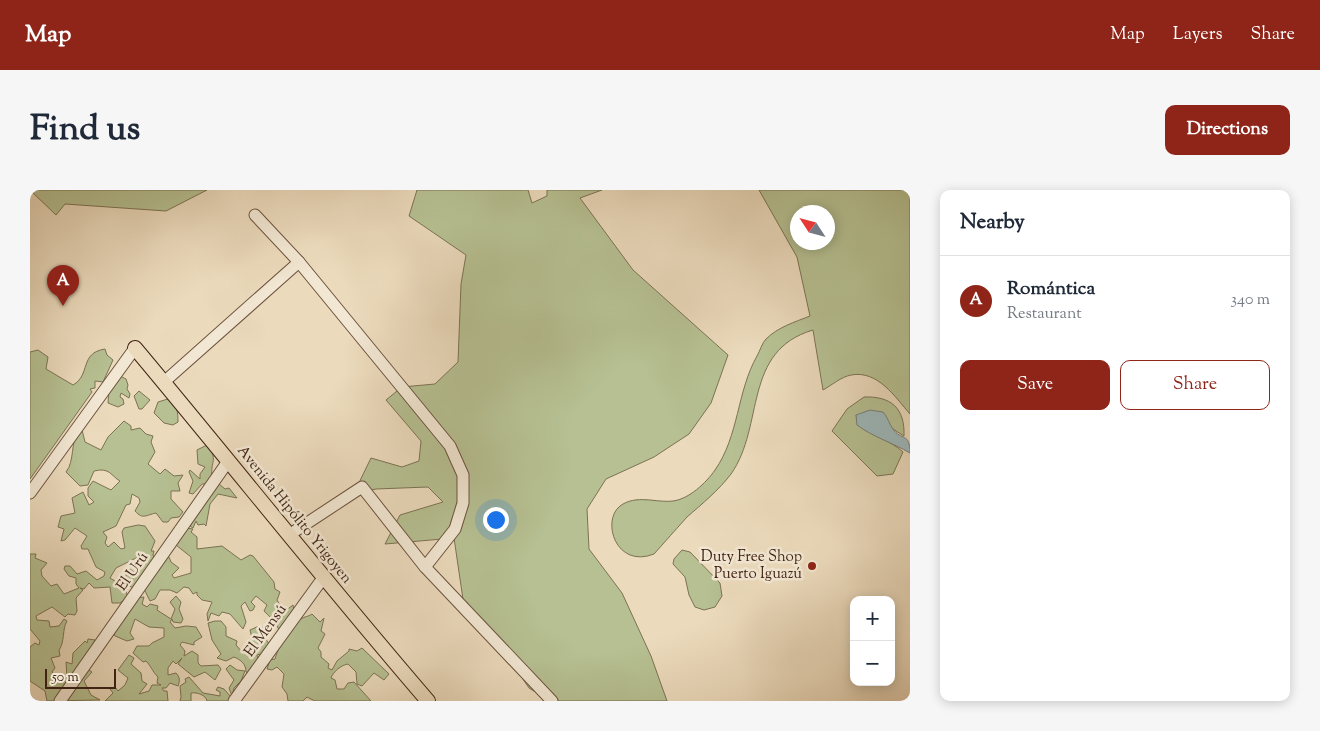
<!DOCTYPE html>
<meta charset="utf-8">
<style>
body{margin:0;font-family:"Sorts Mill Goudy",serif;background:#f6f6f7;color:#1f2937}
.controls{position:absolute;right:15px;bottom:15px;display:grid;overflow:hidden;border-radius:10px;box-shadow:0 2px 12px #0003}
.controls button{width:45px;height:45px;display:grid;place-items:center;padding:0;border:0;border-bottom:1px solid #e0e1e3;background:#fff;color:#1f2937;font:25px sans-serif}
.compass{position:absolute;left:760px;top:15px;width:45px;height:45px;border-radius:50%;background:#fff;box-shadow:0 2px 12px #0003;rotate:306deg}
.scale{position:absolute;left:15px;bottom:12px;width:71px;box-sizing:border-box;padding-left:5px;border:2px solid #412414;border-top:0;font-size:14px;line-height:18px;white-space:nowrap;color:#412414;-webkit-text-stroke:4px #f2e7d3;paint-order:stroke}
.you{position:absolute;left:465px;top:329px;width:18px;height:18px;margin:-12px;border:4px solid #fff;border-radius:50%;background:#1a73e8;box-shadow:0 0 0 8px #1a73e833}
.badge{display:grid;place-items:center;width:32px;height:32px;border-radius:50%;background:#8f2418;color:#fff;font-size:16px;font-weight:700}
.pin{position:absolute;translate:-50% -41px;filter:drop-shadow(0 1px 2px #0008)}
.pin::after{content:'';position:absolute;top:26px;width:18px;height:15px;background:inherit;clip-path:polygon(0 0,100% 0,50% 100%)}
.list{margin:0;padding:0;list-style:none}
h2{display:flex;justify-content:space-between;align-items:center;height:65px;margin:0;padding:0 20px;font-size:21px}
h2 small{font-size:16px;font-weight:400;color:#747a83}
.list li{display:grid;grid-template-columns:32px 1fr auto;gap:15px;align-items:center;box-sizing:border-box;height:90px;padding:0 20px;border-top:1px solid #e0e1e3}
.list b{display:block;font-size:19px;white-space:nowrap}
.list p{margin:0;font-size:16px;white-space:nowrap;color:#747a83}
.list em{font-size:16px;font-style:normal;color:#747a83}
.actions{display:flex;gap:10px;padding:15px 20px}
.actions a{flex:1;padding:11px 0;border:1px solid #8f2418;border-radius:10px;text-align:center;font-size:18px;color:#8f2418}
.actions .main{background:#8f2418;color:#fff}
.map{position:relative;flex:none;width:880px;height:511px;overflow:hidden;border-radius:10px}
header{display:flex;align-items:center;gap:30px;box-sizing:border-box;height:70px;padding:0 25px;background:#8f2418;color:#fff}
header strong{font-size:24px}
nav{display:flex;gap:28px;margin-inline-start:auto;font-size:18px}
.intro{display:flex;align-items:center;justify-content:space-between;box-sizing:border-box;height:120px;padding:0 30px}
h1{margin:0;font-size:35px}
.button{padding:12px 22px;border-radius:10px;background:#8f2418;color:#fff;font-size:18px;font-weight:700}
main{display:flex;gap:30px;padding:0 30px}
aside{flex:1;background:#fff;border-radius:10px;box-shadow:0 2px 12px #0003}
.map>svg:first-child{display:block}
.green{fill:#b6c092;stroke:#7c7253;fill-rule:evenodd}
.water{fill:#9cb8bb;stroke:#787d78}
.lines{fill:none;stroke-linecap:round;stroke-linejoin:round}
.minor-casing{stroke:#6c523e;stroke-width:13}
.major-casing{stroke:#412414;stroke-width:16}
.minor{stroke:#f2e7d3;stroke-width:11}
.major{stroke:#ebdabc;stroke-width:14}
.poi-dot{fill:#8f2418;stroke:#f2e7d3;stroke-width:2}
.labels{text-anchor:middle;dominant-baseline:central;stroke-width:5;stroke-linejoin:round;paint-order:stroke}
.street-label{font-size:15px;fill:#412414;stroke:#f2e7d3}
.poi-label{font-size:15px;fill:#412414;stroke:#f2e7d3;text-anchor:end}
</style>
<header>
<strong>Map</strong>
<nav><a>Map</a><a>Layers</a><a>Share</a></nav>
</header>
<div class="intro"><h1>Find us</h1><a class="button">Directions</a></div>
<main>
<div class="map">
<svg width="880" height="511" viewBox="0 0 880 511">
<rect width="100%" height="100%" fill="#ebdabc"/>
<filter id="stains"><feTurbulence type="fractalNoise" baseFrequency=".004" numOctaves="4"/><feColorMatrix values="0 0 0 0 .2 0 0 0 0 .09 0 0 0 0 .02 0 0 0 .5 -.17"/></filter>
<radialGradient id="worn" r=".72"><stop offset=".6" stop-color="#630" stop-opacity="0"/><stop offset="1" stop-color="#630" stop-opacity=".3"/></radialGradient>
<!-- green -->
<g class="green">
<polygon points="0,0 177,0 136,21 35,14 26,25"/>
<polygon points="387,0 498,0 502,13 517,6 517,0 572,0 550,8 603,80 698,165 681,213 659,244 624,267 576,289 557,319 559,359 592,403 621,466 637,511 520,511 499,498 463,445 434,416 424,348 355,354 370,325 413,312 398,297 346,299 324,303 341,268 372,277 389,271 391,251 356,210 372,197 405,194 428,172 431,94 436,65 379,26"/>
<path d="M 729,0 L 880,0 L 880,224 C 865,207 848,180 821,185 C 811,187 802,195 793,200 L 783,140 C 712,161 735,236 701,284 C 689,300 672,314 657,327 C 646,339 635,352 624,364 C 586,379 571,331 590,316 C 606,304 626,313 643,311 C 659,309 676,293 685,280 C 709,246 707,201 727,166 C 730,161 732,153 736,149 C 748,137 765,132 780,126 L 767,67 ZM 768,22 L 798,22 L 798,52 L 768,52 Z"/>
<path d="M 75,159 L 77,165 L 83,170 L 73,192 L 65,191 L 65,198 L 60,199 L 62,202 L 0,289 L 0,162 L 8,160 L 18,167 L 16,179 L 43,195 C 61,185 49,163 75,159 Z"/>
<polygon points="90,186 96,189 98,195 97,199 100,204 99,208 91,203 90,207 93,209 94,214 88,217 78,213 79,200"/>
<polygon points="109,201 120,210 112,219 109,219 104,206"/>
<path d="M 834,207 C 861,206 875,218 874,246 L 863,239 L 826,225 L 828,235 C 842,246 860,250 873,262 L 863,284 L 847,286 L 802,241 L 817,219 Z"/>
<path d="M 141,208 C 147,216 148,222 148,232 L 143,235 L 134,233 L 124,223 L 128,212 Z"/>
<path d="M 94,231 L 101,236 L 101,240 L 110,238 L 116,244 L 123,246 L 121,252 L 125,262 L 118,274 L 130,284 L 135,279 L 144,286 L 153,285 L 148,293 L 150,301 L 141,301 L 141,309 L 153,322 L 149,327 L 141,328 L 138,332 L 133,332 L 126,323 C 116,325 113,330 105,321 L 110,312 L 109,308 L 102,304 L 100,314 L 96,315 L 86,336 L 73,342 L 77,347 L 75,353 L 78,357 L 84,352 L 91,359 L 95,358 L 92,342 L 94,338 L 108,335 L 115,336 L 125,351 L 121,361 L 124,361 L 123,365 L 125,371 L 139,367 L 141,372 L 149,378 L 142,385 L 144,388 L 161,383 L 161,367 L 146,355 L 156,338 L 163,339 L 161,342 L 167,347 L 167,359 L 192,356 L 211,370 L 220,365 L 223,366 L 244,392 L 245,399 L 250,402 L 247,410 L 254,422 L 263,415 L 264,420 L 249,440 C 246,432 240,427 234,421 L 237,415 L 226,406 L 221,412 L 225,416 L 223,420 L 220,421 L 215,412 L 211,416 L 216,432 L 213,439 L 200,424 L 192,422 L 189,426 L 181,423 L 178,431 L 177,424 L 182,412 L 172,410 L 167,405 L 167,402 L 163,404 L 159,398 L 154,397 L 147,403 L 140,400 L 130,400 L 125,409 L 120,411 L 112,395 L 107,399 L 99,396 L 100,391 L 96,390 L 96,384 L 100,379 L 104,382 L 109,379 L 111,372 L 108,367 L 86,378 L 80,388 L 88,393 L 93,393 L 98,407 L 90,413 L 82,413 L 80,397 L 64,398 L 59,393 L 54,399 L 50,398 L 53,400 L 46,408 L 47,421 L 45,425 L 38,424 L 35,427 L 22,417 L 6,426 L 7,430 L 19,431 L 20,437 L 29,436 L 34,429 L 37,431 C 32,439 35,452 29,460 L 30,466 L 21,468 L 25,478 L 22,482 L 26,486 L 21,492 L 37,488 L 36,472 L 42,474 L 43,463 L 55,451 L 57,453 L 58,449 L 65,450 L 56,478 L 62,482 L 54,491 L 61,505 L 70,510 L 17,511 L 15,501 L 0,491 L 0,457 L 5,453 L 9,455 L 10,451 L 0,439 L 0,364 L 6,364 L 5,368 L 17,373 L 11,380 L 12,386 L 21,396 L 27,394 L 34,404 L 49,398 L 46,394 L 46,388 L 39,386 L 34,379 L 35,376 L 40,376 L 47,384 L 56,381 L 67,390 L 74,386 L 75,382 L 66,377 L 58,359 L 52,359 L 51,356 L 57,346 L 45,338 L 35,350 L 31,351 L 34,339 L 28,337 L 31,326 L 45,323 L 42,308 L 53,302 L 59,315 L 64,312 L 58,306 L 58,298 L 63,291 L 81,300 L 90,291 C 81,286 80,277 64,281 L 58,295 L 50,296 L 36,282 C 45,271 40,252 49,240 L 52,240 L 55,252 L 71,260 L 78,247 Z"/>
<path d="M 177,255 C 189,270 180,271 182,287 L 177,294 L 172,294 L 163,304 L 159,303 L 163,291 L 159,282 L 160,280 L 170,289 L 170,284 L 175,277 L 168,274 L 167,260 Z"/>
<polygon points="189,294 195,299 199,298 207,308 188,304 180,314 176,336 174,334 168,335 166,331 163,338 160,336"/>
<polygon points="652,360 660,362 690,393 692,406 685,417 674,420 665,417 659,405 655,387 643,374 644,369"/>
<path d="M 146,406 L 151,412 L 149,419 L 153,429 L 151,433 L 143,432 L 142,429 L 140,432 L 145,438 L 156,436 L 166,437 L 172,447 L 164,452 L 164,455 L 152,452 L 150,455 L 155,461 L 154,466 L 162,461 L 168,465 L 168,473 L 171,476 L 188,475 L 191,479 L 185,490 L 175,482 L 164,487 L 148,474 L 152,468 L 146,474 L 143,471 L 138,478 L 138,485 L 146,483 C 150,487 150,491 148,496 L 140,493 L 136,498 L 132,498 L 134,501 L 137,501 L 138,511 L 75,511 L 83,503 L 80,499 L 85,497 L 88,501 L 95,495 L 98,488 L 88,480 L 99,465 L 104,468 L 101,474 L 111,483 L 112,491 L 117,494 L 109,504 L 119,501 L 122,495 L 131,495 L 127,493 L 128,487 C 122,481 121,476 116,471 L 113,472 L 103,463 L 107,456 L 119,456 L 122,453 L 134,447 L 134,438 L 119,437 L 105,429 L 100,443 L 104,449 L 97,451 L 85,446 L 83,441 L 106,408 L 114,407 L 112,414 L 117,417 L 120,414 L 128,416 L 127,420 L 141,429 L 145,419 L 140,412 Z"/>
<path d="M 282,424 L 290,432 L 294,428 L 291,441 L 295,444 L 288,458 L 291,462 L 291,467 L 299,474 L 298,478 L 302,480 L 307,471 L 319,461 L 319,459 L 327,461 L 332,458 L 359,484 L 354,490 L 344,483 L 332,496 L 327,494 L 326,482 L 318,474 C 311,475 303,482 301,488 L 305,490 L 307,499 L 314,499 L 318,493 L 324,492 L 341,511 L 285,511 L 277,507 L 273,511 L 258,511 L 257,504 L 252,497 L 254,484 L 247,477 L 242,480 L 237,479 L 240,470 L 245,469 C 249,455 258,437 271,429 C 275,426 278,427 282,424 Z"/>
<path d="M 185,431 L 191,431 L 196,437 L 196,446 L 207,451 L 206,455 L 212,462 L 225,459 L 219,452 L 222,448 L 220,440 L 229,436 L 235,438 L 232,443 L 239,454 L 235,463 L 227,465 L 229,475 L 220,484 L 216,482 C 216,474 211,470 204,467 L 196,471 L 187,468 L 191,464 L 182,450 L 178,433 Z"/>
<polygon points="200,475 207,480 215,481 211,491 204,498 202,506 199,498 204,490 196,479"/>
<path d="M 159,487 L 173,503 L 190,506 L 190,502 L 186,500 L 188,497 L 194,499 L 201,507 L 199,511 L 177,511 C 176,505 167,502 161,503 L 161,511 L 150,511 L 151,507 L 150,496 L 156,492 L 155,489 Z"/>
</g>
<!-- water -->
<path class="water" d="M 840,220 L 853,222 C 858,227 859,234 863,239 C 871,251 880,242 880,263 C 863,253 843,247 827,235 L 826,225 Z"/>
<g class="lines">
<!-- minor casing -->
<g class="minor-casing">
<g id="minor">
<polyline points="225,25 269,72 420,256 433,285 433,313 425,339 395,377"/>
<polyline points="134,192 269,72"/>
<polyline points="0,303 105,158"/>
<polyline points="259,345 332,297 395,377 522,511"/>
<polyline points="30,511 199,270"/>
<polyline points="204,511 293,388"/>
</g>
</g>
<!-- major casing -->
<g class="major-casing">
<path id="major" d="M 105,158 C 203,275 298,395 398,511"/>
</g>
<!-- minor -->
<use href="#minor" class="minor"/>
<!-- major -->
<use href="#major" class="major"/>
</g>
<!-- markers -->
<circle class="poi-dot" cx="782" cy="376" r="5"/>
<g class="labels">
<!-- street labels -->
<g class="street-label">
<text transform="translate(264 325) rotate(51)">Avenida Hipólito Yrigoyen</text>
<text transform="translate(103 382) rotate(-55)">El Urú</text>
<text transform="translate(236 441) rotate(-54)">El Mensú</text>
</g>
<!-- poi labels -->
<g class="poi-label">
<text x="772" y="367">Duty Free Shop<tspan x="772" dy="17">Puerto Iguazú</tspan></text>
</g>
</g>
<rect width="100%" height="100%" filter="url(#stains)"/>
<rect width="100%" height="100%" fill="url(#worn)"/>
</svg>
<div class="controls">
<button>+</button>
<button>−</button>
</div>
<svg class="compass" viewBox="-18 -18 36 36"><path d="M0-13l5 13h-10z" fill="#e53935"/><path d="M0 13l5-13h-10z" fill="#747a83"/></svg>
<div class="scale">50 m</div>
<div class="you"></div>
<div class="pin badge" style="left:33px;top:116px">A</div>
</div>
<aside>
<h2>Nearby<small></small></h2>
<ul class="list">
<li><span class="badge">A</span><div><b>Romántica</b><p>Restaurant</p></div><em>340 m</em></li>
</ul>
<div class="actions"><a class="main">Save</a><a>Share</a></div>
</aside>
</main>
